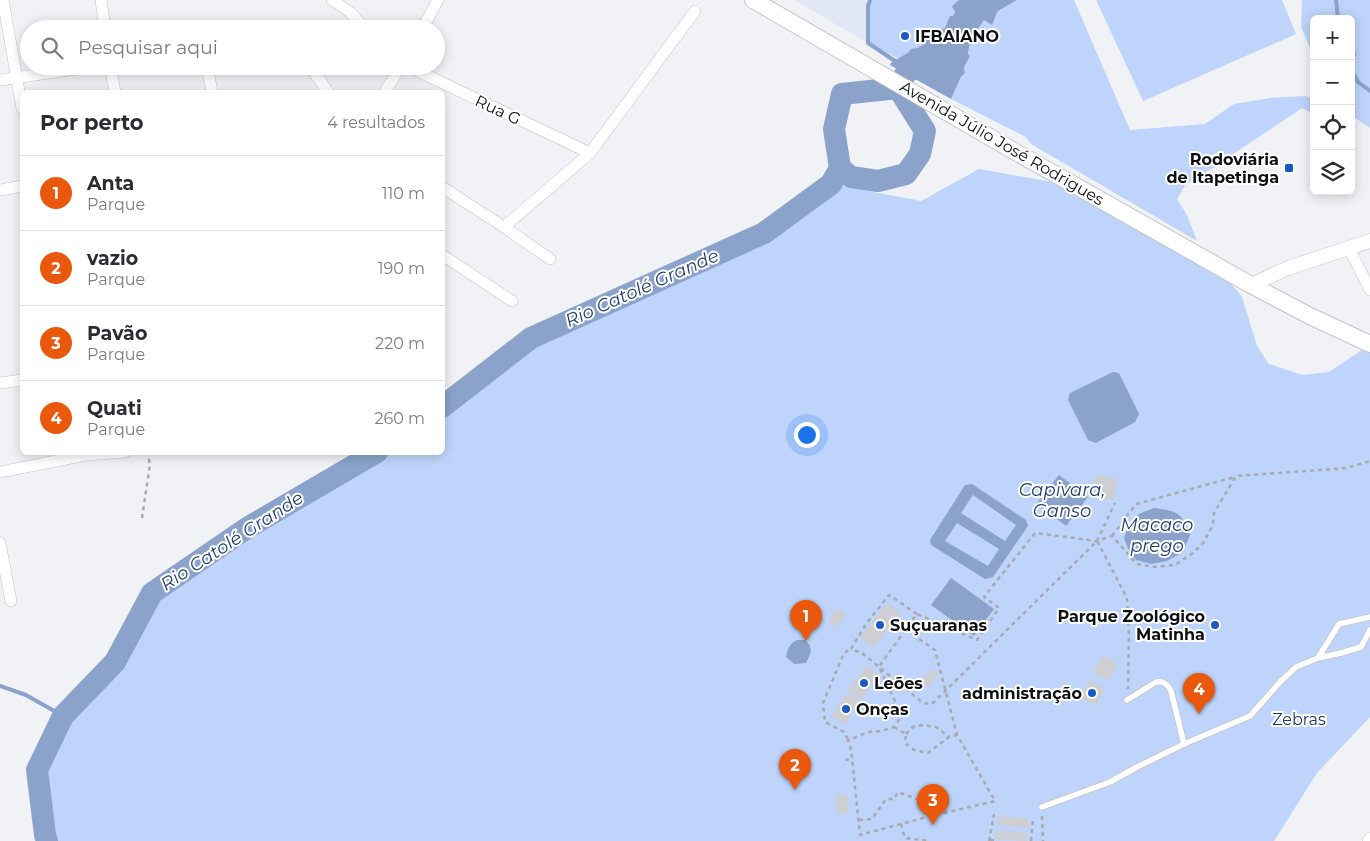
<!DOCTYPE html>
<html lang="pt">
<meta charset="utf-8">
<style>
body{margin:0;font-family:Montserrat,sans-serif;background:#f2f2f3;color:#2b2b33}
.controls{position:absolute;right:15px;top:15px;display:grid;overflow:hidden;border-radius:8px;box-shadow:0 2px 12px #0003}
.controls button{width:45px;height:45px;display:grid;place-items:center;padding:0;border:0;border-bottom:1px solid #e1e1e2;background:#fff;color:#2b2b33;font:25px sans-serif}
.you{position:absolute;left:806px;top:434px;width:18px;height:18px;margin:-12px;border:4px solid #fff;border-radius:50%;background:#1a73e8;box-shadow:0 0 0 8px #1a73e833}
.badge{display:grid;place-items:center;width:32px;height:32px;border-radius:50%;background:#ea580c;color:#fff;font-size:16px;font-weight:700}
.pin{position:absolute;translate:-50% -41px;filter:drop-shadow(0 1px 2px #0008)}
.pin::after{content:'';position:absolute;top:26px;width:18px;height:15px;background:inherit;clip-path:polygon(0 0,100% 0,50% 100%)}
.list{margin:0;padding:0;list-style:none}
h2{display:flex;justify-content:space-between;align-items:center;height:65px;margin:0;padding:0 20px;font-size:21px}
h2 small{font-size:16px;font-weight:400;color:#7c7c81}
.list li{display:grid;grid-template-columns:32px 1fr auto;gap:15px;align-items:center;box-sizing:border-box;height:75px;padding:0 20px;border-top:1px solid #e1e1e2}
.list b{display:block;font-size:19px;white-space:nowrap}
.list p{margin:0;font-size:16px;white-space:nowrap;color:#7c7c81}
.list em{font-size:16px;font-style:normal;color:#7c7c81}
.icon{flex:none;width:28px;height:28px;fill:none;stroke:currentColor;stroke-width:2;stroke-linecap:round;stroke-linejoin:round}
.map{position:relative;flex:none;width:1370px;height:841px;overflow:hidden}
.search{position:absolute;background:#fff;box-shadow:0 2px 12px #0003;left:20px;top:20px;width:425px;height:55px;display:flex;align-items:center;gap:12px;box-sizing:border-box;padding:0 18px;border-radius:28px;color:#7c7c81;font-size:19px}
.panel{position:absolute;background:#fff;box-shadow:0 2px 12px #0003;left:20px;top:90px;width:425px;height:365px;border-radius:8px}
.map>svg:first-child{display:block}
.built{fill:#e2e8f3}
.green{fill:#bed4fa}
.water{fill:#8ba3cb;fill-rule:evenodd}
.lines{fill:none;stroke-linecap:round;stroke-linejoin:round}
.stream{stroke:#8ba3cb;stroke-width:4}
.river{stroke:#8ba3cb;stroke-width:22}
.building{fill:#cdcfd3}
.service-casing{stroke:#c2c4c8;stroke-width:7}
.minor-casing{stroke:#c2c4c8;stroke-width:12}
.tertiary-casing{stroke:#c2c4c8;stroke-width:15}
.secondary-casing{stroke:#c2c4c8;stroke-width:18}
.path{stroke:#a8aaad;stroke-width:2.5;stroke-dasharray:4 4;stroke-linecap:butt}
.service{stroke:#fff;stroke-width:5.5}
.minor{stroke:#fff;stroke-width:11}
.tertiary{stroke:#fff;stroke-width:14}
.secondary{stroke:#fff;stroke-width:16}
.poi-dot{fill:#1859c4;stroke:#fff;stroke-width:2}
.labels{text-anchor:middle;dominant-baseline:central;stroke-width:4;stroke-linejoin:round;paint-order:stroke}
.poi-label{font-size:16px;font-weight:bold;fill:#0e0f10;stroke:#fff;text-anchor:start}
.street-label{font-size:16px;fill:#0e0f10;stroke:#fff}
.park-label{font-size:16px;fill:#1a386a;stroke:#fff}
.water-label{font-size:18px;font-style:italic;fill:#213e71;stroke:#fff}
</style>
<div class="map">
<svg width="1370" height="841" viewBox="0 0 1370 841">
<rect width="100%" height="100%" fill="#f0f2f6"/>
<!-- built -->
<polygon class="built" points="794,0 1008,0 918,69 868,43"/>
<!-- green -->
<g class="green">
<polygon points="871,0 969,0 963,28 905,62 868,43 868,8"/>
<polygon points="1017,0 1074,0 1130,130 1205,124 1234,104 1270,98 1306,96 1314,99 1314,114 1302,108 1205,173 1186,184 1177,199 1187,215 1197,241 1031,144 1026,137 951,99 961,77 965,73 964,67 970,56 968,55 970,43 976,37 975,33 984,20 996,18 998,11"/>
<polygon points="1096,0 1282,0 1296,34 1143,101"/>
<polygon points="1302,0 1370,0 1370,128 1351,115 1351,19 1314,19 1314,57 1301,27"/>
<polygon points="979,169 1069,185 1219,269 1242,297 1257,346 1269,364 1302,375 1329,372 1368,346 1370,347 1370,717 1317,773 1274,841 47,841 45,835 37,770 63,716 115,662 152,593 247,528 377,453 442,452 443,407 531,338 764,233 831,184 921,201"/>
</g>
<!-- water -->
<g class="water">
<polygon points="959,0 1017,0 998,11 992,25 984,20 975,33 977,37 970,43 968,54 970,56 964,67 965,73 961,77 951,99 890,65 891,63 909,52 911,49 917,48 925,44 924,40 945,28 950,16 953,16 955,12 952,6"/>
<polygon points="1113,372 1119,373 1139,414 1135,422 1096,443 1088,440 1068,400 1070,393"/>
<polygon points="1059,475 1088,497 1066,526 1036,504"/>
<path d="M 972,484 L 1026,520 L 1028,526 L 993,577 L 985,579 L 931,545 L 930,540 L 965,485 ZM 973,495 L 1016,525 L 1005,541 L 961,513 ZM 957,523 L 999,549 L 988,566 L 945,541 Z"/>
<path d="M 1154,508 C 1177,511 1182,512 1190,535 L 1183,552 L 1167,561 L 1152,564 L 1136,560 L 1129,551 L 1124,538 L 1129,525 L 1139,514 Z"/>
<polygon points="951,578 994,609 974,636 931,605"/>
<path d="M 797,640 L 805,640 C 814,648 811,653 806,663 L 794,664 L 786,657 C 787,650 790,643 797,640 Z"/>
</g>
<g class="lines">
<!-- stream -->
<g class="stream">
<polyline points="870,0 868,6 868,43 898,63"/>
<polyline points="1336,0 1338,19"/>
<polyline points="1351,46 1354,54 1351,67"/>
<polyline points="1351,69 1358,82 1370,91"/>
<polyline points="0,686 26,695 63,716"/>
</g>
<!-- river -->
<g class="river">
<polyline points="840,168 851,177 878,181 906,174 920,154 925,131 898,88"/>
<polyline points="442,407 531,338 764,233 831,184 840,168 834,129 842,94 898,88 908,69 918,69 929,59"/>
<polyline points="47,841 45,835 37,770 63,716 115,662 152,593 247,528 377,452"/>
</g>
</g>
<!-- building -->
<g class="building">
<polygon points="1095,475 1117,478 1114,500 1092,497"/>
<polygon points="887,603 900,613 874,647 860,637"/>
<polygon points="837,608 846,614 837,627 828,621"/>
<polygon points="1103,655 1118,664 1108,681 1093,672"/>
<polygon points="867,665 879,675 861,700 848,690"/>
<polygon points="930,669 938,675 929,687 921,681"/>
<polygon points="1090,680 1105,689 1095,706 1080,697"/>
<polygon points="848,692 860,701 844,725 831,716"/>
<polygon points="848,794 848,814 837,814 836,795"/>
<polygon points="998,816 1029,819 1028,828 997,825"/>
<polygon points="996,830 1028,833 1027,841 995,839"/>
</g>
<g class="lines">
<!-- service casing -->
<g class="service-casing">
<g id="service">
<polyline points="1318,658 1339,624 1370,617"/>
<path d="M 1127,700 L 1156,682 C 1164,681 1167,684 1171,691 L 1184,744"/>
<polyline points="1042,807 1110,782 1137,767 1184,744 1250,716 1281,681 1296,667 1318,658 1341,653 1361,647 1370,630"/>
</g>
</g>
<!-- minor casing -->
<g class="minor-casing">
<g id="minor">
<polyline points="3,0 22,108"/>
<polyline points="101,0 105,29"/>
<polyline points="332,0 350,12 365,29"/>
<polyline points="422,29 438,0"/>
<polyline points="110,66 115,92"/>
<polyline points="207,66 212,92"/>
<polyline points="310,66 328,92"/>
<polyline points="407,66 590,153"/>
<polyline points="0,80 96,66"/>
<polyline points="385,92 401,66"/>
<polyline points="442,187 504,227 550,259"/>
<polyline points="0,190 22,186"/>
<polyline points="504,227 590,153 695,11"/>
<polyline points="1349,248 1370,290"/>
<polyline points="442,255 512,301"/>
<polyline points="0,383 22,380"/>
<polyline points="0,472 86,455 125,452"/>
<polyline points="0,543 11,601"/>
<polyline points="1368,841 1370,838"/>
</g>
</g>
<!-- tertiary casing -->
<g class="tertiary-casing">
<polyline id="tertiary" points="1251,285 1288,268 1370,241"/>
</g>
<!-- secondary casing -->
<g class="secondary-casing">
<polyline id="secondary" points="753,0 1014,151 1251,285 1310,316 1370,344"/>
</g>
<!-- path -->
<g class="path">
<polyline points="142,518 150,464 147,452"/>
<polyline points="1112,536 1136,504 1235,477"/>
<polyline points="1097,541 1115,503"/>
<polyline points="917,614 889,595 866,624 851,649 862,653 923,703 932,704 1097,541 1127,598 1129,634 1128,689"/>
<path d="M 906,630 L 935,650 L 957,735 L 995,801 L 927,817 L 860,835 L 851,749 L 848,740 L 869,732 L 881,731 L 894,727 L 902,716 L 879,667 C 891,649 904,632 917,614 L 977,640 L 999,608 L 984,597 L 1035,533 L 1097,541 L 1112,536 L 1137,564 L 1154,567 L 1175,565 L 1193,553 L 1203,543 L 1213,525 L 1214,513 L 1236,476 L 1347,468 L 1370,461"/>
<polyline points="894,727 906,734 905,743 914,750 928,753 949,737 957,735"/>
<polyline points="906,734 913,727 923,725 936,727 949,737"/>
<polyline points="848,739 844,732 825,722 823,703 844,653 851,649"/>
<polyline points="845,760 852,759"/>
<polyline points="1042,816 1043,841"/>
<polyline points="859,820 872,819 886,799 894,799 898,792 920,800 927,817"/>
<polyline points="901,824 905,838 930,841"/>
<polyline points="990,840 998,841"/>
<polyline points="989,841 994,814"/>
<polyline points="1031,841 1033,819"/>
</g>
<!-- service -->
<use href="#service" class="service"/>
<!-- minor -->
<use href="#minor" class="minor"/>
<!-- tertiary -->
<use href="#tertiary" class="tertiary"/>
<!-- secondary -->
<use href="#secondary" class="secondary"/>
</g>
<!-- markers -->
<g class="poi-dot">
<circle cx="905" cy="36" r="5"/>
<rect x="1284" y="163" width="10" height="10" rx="2.5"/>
<circle cx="880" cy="625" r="5"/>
<circle cx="1215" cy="625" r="5"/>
<circle cx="864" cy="683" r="5"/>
<circle cx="1092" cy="693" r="5"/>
<circle cx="846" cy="709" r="5"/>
</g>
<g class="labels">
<!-- poi labels -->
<g class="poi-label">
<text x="915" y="36">IFBAIANO</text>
<text x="1279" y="159" text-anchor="end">Rodoviária<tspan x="1279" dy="18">de Itapetinga</tspan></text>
<text x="1205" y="616" text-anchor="end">Parque Zoológico<tspan x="1205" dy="18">Matinha</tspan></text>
<text x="890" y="625">Suçuaranas</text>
<text x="874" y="683">Leões</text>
<text x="1082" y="693" text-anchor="end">administração</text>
<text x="856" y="709">Onças</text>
</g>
<!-- street labels -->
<g class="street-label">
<text transform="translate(498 110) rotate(25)">Rua G</text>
<text transform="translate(1002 143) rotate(30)">Avenida Júlio José Rodrigues</text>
</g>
<!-- park labels -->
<g class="park-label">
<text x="1299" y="719">Zebras</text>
</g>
<!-- water labels -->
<g class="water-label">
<text transform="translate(642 288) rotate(-24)">Rio Catolé Grande</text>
<text x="1062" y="490">Capivara,<tspan x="1062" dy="21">Ganso</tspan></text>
<text x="1157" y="525">Macaco<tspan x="1157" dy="21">prego</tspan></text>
<text transform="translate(232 541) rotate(-33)">Rio Catolé Grande</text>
</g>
</g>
</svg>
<div class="controls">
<button>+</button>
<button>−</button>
<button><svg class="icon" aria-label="locate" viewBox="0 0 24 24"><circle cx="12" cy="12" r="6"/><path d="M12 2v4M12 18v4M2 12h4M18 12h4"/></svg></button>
<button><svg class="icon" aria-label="layers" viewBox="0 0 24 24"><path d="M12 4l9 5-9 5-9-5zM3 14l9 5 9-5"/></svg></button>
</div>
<div class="you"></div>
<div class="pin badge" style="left:806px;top:641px">1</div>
<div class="pin badge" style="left:795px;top:790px">2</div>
<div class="pin badge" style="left:933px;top:825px">3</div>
<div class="pin badge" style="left:1199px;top:714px">4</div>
<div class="search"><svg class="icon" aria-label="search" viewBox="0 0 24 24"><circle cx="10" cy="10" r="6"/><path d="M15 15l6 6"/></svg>Pesquisar aqui</div>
<section class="panel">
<h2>Por perto<small>4 resultados</small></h2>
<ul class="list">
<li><span class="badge">1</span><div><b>Anta</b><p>Parque</p></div><em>110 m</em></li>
<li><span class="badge">2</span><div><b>vazio</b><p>Parque</p></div><em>190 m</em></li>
<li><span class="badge">3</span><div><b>Pavão</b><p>Parque</p></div><em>220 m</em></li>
<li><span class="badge">4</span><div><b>Quati</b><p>Parque</p></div><em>260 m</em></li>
</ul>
</section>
</div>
